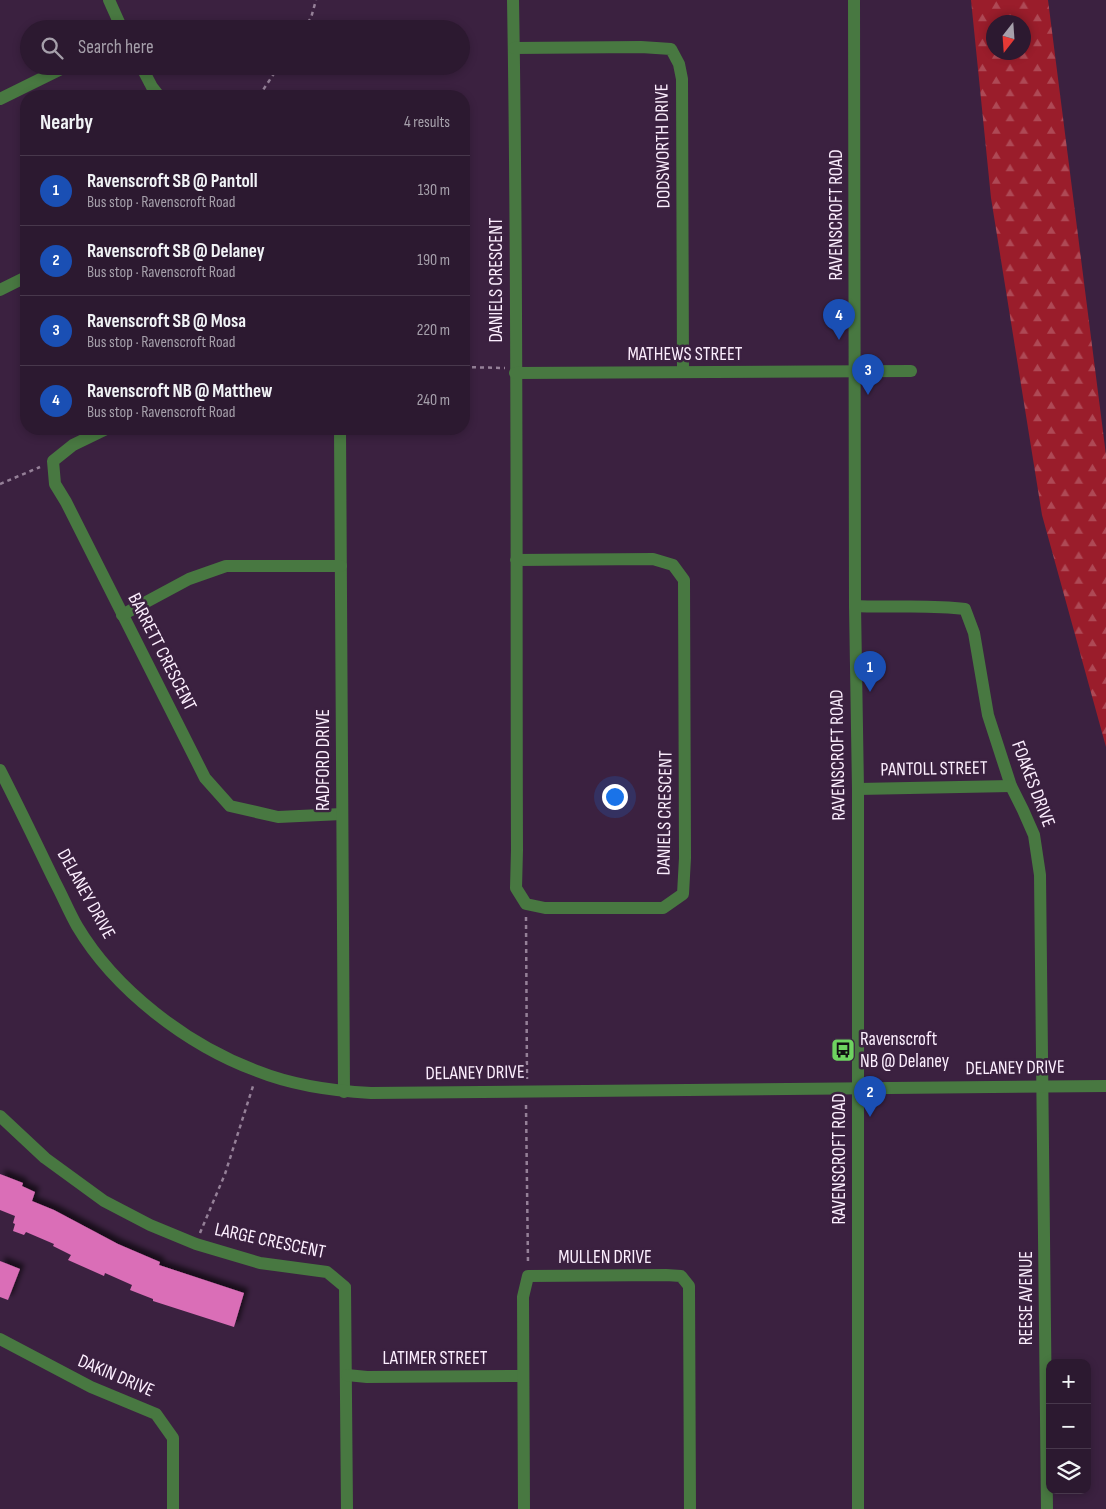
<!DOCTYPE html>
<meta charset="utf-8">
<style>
body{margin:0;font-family:"Sofia Sans Condensed",sans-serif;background:#38263c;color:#f1f3f6}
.controls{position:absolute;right:15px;bottom:15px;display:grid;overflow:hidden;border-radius:10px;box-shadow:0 2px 8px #0003}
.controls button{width:45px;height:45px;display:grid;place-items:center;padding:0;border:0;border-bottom:1px solid #48384c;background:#2c1930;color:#f1f3f6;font:25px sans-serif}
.compass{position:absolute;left:986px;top:15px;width:45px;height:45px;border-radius:50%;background:#2c1930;box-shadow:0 2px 8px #0003;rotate:197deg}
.you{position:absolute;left:614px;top:796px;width:18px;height:18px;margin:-12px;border:4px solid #fff;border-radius:50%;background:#1a73e8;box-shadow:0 0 0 8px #1a73e833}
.badge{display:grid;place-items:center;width:32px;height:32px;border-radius:50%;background:#b45309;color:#fff;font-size:16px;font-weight:700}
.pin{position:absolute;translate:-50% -41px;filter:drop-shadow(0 1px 2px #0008)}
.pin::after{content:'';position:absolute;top:26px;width:18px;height:15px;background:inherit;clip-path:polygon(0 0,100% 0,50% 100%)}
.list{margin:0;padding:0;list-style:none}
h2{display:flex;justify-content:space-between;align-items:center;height:65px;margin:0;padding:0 20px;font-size:21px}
h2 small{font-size:16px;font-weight:400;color:#a6a0ab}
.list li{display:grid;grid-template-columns:32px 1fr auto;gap:15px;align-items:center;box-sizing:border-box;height:70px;padding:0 20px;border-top:1px solid #48384c}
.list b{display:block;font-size:19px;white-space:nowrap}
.list p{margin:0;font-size:16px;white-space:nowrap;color:#a6a0ab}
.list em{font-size:16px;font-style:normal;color:#a6a0ab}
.icon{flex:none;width:28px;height:28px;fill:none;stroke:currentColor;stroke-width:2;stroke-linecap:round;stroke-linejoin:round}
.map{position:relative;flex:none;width:1106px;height:1509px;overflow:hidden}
.search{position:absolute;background:#2c1930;box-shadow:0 2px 8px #0003;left:20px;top:20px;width:450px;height:55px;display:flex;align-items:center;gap:12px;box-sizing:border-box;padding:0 18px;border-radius:28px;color:#a6a0ab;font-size:19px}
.panel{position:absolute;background:#2c1930;box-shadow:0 2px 8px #0003;left:20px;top:90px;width:450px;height:345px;border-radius:20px}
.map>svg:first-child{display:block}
.forest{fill:url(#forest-firs);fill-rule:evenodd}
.building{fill:#da6eb7;filter:url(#shadow)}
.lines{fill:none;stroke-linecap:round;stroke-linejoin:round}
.path{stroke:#958098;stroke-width:2.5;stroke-dasharray:4 4;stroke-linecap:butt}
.minor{stroke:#487841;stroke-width:12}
.tertiary{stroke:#487841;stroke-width:12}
.labels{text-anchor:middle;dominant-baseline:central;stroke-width:5;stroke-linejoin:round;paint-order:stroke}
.street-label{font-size:19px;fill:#fceefe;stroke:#3b2140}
.poi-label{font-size:19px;fill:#fceefe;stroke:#3b2140;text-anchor:start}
</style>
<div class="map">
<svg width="1106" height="1509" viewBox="0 0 1106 1509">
<defs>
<pattern id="forest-firs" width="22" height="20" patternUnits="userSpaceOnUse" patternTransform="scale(1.25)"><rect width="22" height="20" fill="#9a1d2b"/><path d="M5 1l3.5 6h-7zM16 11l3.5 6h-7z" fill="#ae4955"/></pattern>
<filter id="shadow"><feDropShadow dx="4.5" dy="-4.5" stdDeviation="2.5" flood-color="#0009"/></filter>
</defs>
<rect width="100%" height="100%" fill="#3b2140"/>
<!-- forest -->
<path class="forest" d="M 971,0 L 1048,0 L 1106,455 L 1106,747 L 1042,515 L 991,198 ZM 994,22 L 1024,22 L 1024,52 L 994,52 Z"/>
<!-- building -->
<g class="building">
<polygon points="0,1174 23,1183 22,1186 35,1192 32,1201 54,1210 118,1244 160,1262 159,1265 244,1293 234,1327 153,1301 153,1299 130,1290 132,1285 105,1273 104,1276 68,1260 71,1255 53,1246 54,1244 26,1232 24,1235 13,1231 15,1224 13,1223 15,1216 0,1210"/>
<polygon points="0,1261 20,1269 8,1300 0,1297"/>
</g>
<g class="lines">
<!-- path -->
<g class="path">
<polyline points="303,29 311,18 316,0"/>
<polyline points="259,96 279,66"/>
<polyline points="464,367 505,368"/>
<polyline points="0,484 40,467"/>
<polyline points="526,917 527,1079"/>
<polyline points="526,1105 528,1264"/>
<polyline points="200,1233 225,1174 254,1083"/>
</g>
<!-- minor -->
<g class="minor">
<polyline points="109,0 122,29"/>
<path d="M 513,0 C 518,283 516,567 517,850 L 516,888 L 526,904 L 545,908 L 663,908 L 683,894 L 685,858 L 684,580 L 673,565 L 653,559 L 516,560"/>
<polyline points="514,48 641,47 671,49 679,64 682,79 683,372"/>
<polyline points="141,66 152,87 159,96"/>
<polyline points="0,99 67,66"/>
<polyline points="0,290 26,277"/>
<polyline points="515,373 911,371"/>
<polyline points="106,429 73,445 53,461 55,484 66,502 205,778 230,806 278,817 342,814"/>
<polyline points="340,429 344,1092"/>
<path d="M 855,606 C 891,608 928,604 965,609 L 974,633 L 988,715 L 1011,786 L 1023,810 L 1034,835 L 1040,875 L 1047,1509"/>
<polyline points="122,615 189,579 226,566 341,566"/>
<polyline points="858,789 1011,786"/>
<polyline points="0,1116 45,1158 104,1201 150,1225 196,1244 260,1263 327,1272 345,1287 347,1509"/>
<polyline points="0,1339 91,1387 156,1414 173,1438 173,1509"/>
<polyline points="347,1375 367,1377 523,1376"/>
<polyline points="524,1509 523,1297 528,1276 666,1275 681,1276 689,1286 690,1509"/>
</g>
<!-- tertiary -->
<g class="tertiary">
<polyline points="854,0 855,606 858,789 858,1509"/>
<path d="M 0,770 C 19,807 37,845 55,882 C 63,897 69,912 77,926 C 115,990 187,1045 257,1071 C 292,1085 333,1091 371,1093 L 1106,1086"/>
</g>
</g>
<!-- icons -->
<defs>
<g id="bus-square" transform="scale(1.25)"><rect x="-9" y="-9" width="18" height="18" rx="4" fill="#6ed360" stroke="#3b2140"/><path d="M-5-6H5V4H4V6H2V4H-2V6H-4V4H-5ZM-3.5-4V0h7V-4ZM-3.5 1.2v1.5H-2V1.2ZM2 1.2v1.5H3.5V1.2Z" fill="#111"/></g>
</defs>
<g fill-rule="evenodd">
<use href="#bus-square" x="843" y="1050"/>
</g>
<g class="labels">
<!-- street labels -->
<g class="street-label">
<text transform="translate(663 146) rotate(-91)">DODSWORTH DRIVE</text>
<text transform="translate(836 215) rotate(-90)">RAVENSCROFT ROAD</text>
<text transform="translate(496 280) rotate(-90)">DANIELS CRESCENT</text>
<text x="685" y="354">MATHEWS STREET</text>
<text transform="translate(162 652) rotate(63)">BARRETT CRESCENT</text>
<text transform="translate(838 755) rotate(-91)">RAVENSCROFT ROAD</text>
<text transform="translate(323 760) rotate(-90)">RADFORD DRIVE</text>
<text transform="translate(934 769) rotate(-1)">PANTOLL STREET</text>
<text transform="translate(1033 784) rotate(69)">FOAKES DRIVE</text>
<text transform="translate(665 813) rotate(-89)">DANIELS CRESCENT</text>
<text transform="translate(86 894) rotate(61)">DELANEY DRIVE</text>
<text transform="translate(1015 1068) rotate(-1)">DELANEY DRIVE</text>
<text transform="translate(475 1073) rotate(-1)">DELANEY DRIVE</text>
<text transform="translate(839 1159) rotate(-90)">RAVENSCROFT ROAD</text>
<text transform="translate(270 1241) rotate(12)">LARGE CRESCENT</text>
<text x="605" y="1257">MULLEN DRIVE</text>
<text transform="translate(1026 1298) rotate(-90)">REESE AVENUE</text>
<text x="435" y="1358">LATIMER STREET</text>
<text transform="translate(116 1376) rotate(23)">DAKIN DRIVE</text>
</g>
<!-- poi labels -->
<g class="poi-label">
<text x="860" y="1039">Ravenscroft<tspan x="860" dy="22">NB @ Delaney</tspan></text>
</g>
</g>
</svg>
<div class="controls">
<button>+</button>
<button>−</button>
<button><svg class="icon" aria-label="layers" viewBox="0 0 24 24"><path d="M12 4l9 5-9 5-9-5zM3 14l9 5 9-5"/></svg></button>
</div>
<svg class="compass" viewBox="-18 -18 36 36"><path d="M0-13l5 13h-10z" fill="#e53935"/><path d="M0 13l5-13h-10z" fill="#a6a0ab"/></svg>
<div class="you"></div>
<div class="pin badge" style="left:870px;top:692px;background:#1a4fb4">1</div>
<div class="pin badge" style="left:870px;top:1117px;background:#1a4fb4">2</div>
<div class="pin badge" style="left:868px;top:395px;background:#1a4fb4">3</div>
<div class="pin badge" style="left:839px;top:340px;background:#1a4fb4">4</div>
<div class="search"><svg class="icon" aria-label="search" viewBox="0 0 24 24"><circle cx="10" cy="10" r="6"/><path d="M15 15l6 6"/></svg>Search here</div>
<section class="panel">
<h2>Nearby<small>4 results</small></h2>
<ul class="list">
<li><span class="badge" style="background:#1a4fb4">1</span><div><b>Ravenscroft SB @ Pantoll</b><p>Bus stop · Ravenscroft Road</p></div><em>130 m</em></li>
<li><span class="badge" style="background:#1a4fb4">2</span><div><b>Ravenscroft SB @ Delaney</b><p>Bus stop · Ravenscroft Road</p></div><em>190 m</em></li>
<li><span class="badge" style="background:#1a4fb4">3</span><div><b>Ravenscroft SB @ Mosa</b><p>Bus stop · Ravenscroft Road</p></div><em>220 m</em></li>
<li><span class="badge" style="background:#1a4fb4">4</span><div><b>Ravenscroft NB @ Matthew</b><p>Bus stop · Ravenscroft Road</p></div><em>240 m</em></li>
</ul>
</section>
</div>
